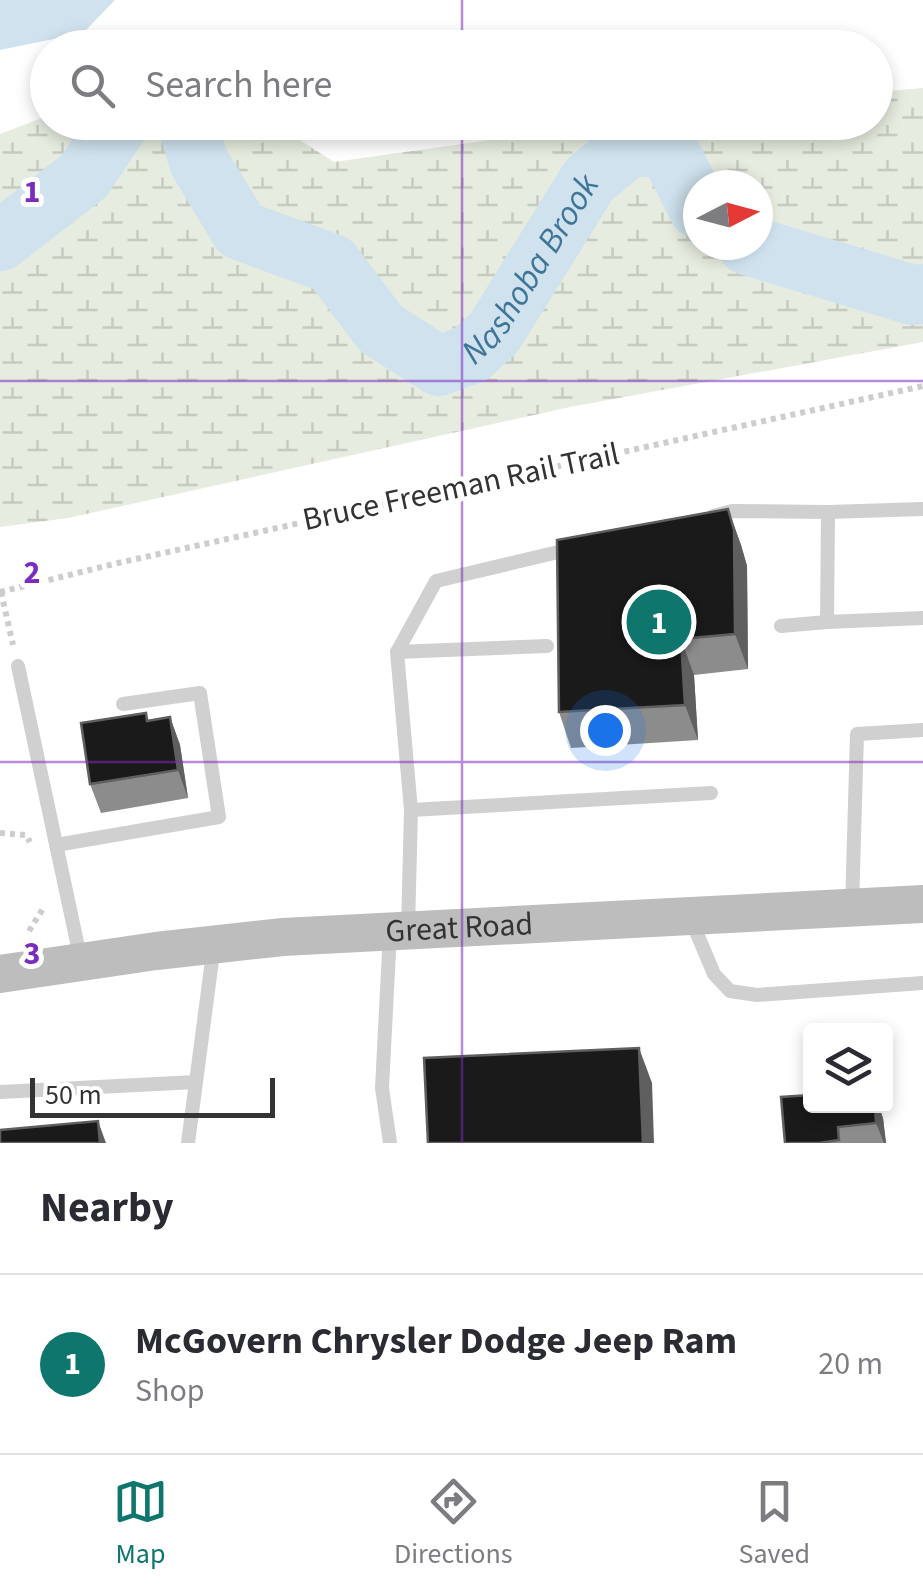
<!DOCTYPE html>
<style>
body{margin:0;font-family:"Source Sans 3",sans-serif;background:#f2f2f3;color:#2b2b33}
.controls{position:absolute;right:30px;bottom:30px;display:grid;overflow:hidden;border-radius:10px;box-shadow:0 5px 15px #0003}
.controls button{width:90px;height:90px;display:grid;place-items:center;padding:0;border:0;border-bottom:2px solid #e1e1e2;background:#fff;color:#2b2b33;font:50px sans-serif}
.compass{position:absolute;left:683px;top:170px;width:90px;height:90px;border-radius:50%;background:#fff;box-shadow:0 5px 15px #0003;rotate:84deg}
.scale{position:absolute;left:30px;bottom:25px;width:245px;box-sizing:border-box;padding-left:10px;border:5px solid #333;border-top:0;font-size:28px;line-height:35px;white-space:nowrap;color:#333;-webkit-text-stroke:8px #fff;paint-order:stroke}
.you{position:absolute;left:605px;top:730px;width:35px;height:35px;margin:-25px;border:8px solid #fff;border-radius:50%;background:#1a73e8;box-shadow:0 0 0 15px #1a73e833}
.badge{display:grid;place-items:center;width:65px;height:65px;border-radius:50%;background:#0f766e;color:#fff;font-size:32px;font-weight:700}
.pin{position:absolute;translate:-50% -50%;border:5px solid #fff;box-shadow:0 2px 10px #0006}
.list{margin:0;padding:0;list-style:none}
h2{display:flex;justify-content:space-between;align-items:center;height:130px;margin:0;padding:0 40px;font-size:42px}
h2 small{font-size:32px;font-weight:400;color:#7c7c81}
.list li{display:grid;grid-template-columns:65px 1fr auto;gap:30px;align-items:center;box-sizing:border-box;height:180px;padding:0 40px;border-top:2px solid #e1e1e2}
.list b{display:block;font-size:38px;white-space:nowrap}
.list p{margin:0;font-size:32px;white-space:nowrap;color:#7c7c81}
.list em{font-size:32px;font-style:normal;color:#7c7c81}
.icon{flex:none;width:55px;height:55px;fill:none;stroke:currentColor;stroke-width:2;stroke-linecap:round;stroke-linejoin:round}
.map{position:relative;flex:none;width:923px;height:1143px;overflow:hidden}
.search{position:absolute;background:#fff;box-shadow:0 5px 15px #0003;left:30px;right:30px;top:30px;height:110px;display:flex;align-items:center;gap:25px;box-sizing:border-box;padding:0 35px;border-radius:55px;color:#7c7c81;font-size:38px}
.sheet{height:310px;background:#fff}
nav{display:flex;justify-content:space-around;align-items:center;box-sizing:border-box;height:140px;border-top:2px solid #e1e1e2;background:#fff;font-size:28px;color:#7c7c81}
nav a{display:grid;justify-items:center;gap:5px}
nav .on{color:#0f766e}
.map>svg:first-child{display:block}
.wetland{fill:url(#wetland-marsh);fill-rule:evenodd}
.water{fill:#cfe2ee}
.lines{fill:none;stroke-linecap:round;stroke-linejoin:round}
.river{stroke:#cfe2ee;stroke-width:60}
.path{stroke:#cdcdcd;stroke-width:6;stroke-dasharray:5 5;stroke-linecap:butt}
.lane{stroke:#d0d0d0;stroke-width:14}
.secondary{stroke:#bdbdbd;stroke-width:38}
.wall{fill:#8c8c8c}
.shaded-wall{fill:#5f5f5f}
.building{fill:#1a1a1a;stroke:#5f5f5f;stroke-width:2.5}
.grid{fill:none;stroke:#7b2cbf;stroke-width:2.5;stroke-opacity:0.55}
.labels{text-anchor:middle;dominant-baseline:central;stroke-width:10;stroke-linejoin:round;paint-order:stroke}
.street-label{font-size:32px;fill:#333;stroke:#fff}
.water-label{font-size:35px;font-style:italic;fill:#3f7597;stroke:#fff}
.grid-label{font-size:32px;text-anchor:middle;font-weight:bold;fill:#7b2cbf;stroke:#fff;stroke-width:10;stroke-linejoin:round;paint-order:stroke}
</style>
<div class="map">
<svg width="923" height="1143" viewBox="0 0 923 1143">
<defs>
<pattern id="wetland-marsh" width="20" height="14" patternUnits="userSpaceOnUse" patternTransform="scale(2.5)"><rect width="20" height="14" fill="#e6ecdf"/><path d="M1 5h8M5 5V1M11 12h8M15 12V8" fill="none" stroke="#c6cbc0"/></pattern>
</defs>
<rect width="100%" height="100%" fill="#fff"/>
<!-- wetland -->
<path class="wetland" d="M 923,88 L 923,342 L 570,407 L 68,518 L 0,527 L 0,134 L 47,116 L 48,122 L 273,123 L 334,162 L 612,123 L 876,122 L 876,92 ZM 698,185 L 758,185 L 758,245 L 698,245 Z"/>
<!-- water -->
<polygon class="water" points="0,0 115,0 83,33 0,50"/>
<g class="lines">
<!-- river -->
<g class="river">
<path id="s1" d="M 187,122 L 199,162 L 240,230 L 332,264 L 381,329 L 439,366 L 471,354 L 494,333 L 589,180 L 630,146 L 668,148 L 698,208"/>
<polyline points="0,241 84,176 120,122"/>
<polyline points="747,245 913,295 923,294"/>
</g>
<!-- path -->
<g class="path">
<polyline points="0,592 118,563 923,386"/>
<polyline points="1,592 13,645"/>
<polyline points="0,833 26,835 30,842"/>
<polyline points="29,931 44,907"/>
</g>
<!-- lane -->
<g class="lane">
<polyline points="828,512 923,509"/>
<polyline points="713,516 732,511 828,512 827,622 923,618"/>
<polyline points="781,626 827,622"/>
<polyline points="397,652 436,581 575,548"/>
<polyline points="18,666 81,961"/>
<polyline points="411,810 711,793"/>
<polyline points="56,845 219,817 200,693 123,704"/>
<polyline points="852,907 857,734 923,730"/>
<polyline points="690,917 714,974 730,991 757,995 923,983"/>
<polyline points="408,929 411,810 397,652 547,646"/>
<polyline points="390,932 382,1088 390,1143"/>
<polyline points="0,1092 196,1082"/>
<polyline points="188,1143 214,945"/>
</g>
<!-- secondary -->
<path class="secondary" id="s2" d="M 0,974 L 156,951 L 283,937 L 923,904"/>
</g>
<!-- wall -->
<g class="wall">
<polygon points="728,509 741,545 747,566 748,669 694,675 698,740 571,748 559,712"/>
<polygon points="146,713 149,721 170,717 180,745 188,798 101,813 90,784"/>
<polygon points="781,1097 883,1118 886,1143 785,1143"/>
</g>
<!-- shaded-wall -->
<g class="shaded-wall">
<polygon points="728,509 741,545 747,566 748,669 735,634"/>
<polygon points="681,639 694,675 698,740 685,705"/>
<polygon points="170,717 180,745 188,798 178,770"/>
<polygon points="639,1048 652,1083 654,1143 643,1143"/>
<polygon points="875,1106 879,1106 883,1118 886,1143 884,1143 876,1123"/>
<polygon points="98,1121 106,1143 100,1143"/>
</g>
<!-- building -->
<g class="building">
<polygon points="728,509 734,530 735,634 681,639 685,705 559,712 557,540"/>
<polygon points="146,713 147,721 170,717 178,770 90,784 81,723"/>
<polygon points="639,1048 643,1143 428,1143 424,1058"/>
<polygon points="810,1095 810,1106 875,1106 876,1123 838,1127 839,1140 819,1143 785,1143 781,1097"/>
<polygon points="98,1121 100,1143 0,1143 0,1130"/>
</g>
<!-- grid -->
<path class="grid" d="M 462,0 L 462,48M 462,122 L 462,1143M 0,381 L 923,381M 0,762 L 923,762"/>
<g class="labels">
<!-- street labels -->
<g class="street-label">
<text transform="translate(461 487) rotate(-12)">Bruce Freeman Rail Trail</text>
<text stroke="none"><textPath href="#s2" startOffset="462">Great Road</textPath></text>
</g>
<!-- water labels -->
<g class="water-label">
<text stroke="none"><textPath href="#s1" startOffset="508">Nashoba Brook</textPath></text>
</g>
</g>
<g class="grid-label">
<text x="32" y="202">1</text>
<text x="32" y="583">2</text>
<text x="32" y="964">3</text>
</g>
</svg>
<div class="controls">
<button><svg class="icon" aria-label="layers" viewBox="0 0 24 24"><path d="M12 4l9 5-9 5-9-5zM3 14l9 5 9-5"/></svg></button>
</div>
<svg class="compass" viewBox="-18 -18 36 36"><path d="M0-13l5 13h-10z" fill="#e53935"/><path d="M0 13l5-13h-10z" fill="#7c7c81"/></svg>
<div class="scale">50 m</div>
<div class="you"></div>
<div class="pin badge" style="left:659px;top:622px">1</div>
<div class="search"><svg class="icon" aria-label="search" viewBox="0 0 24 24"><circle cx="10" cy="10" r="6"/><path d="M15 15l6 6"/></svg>Search here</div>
</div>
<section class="sheet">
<h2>Nearby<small></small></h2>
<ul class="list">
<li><span class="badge">1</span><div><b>McGovern Chrysler Dodge Jeep Ram</b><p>Shop</p></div><em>20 m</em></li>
</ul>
</section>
<nav>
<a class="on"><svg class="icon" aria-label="map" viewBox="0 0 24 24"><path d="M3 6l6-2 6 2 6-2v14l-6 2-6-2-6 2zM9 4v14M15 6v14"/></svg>Map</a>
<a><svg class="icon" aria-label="directions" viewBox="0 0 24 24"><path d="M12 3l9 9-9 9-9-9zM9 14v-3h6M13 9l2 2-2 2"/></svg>Directions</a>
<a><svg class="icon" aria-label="saved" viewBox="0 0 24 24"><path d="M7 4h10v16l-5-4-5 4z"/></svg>Saved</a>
</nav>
